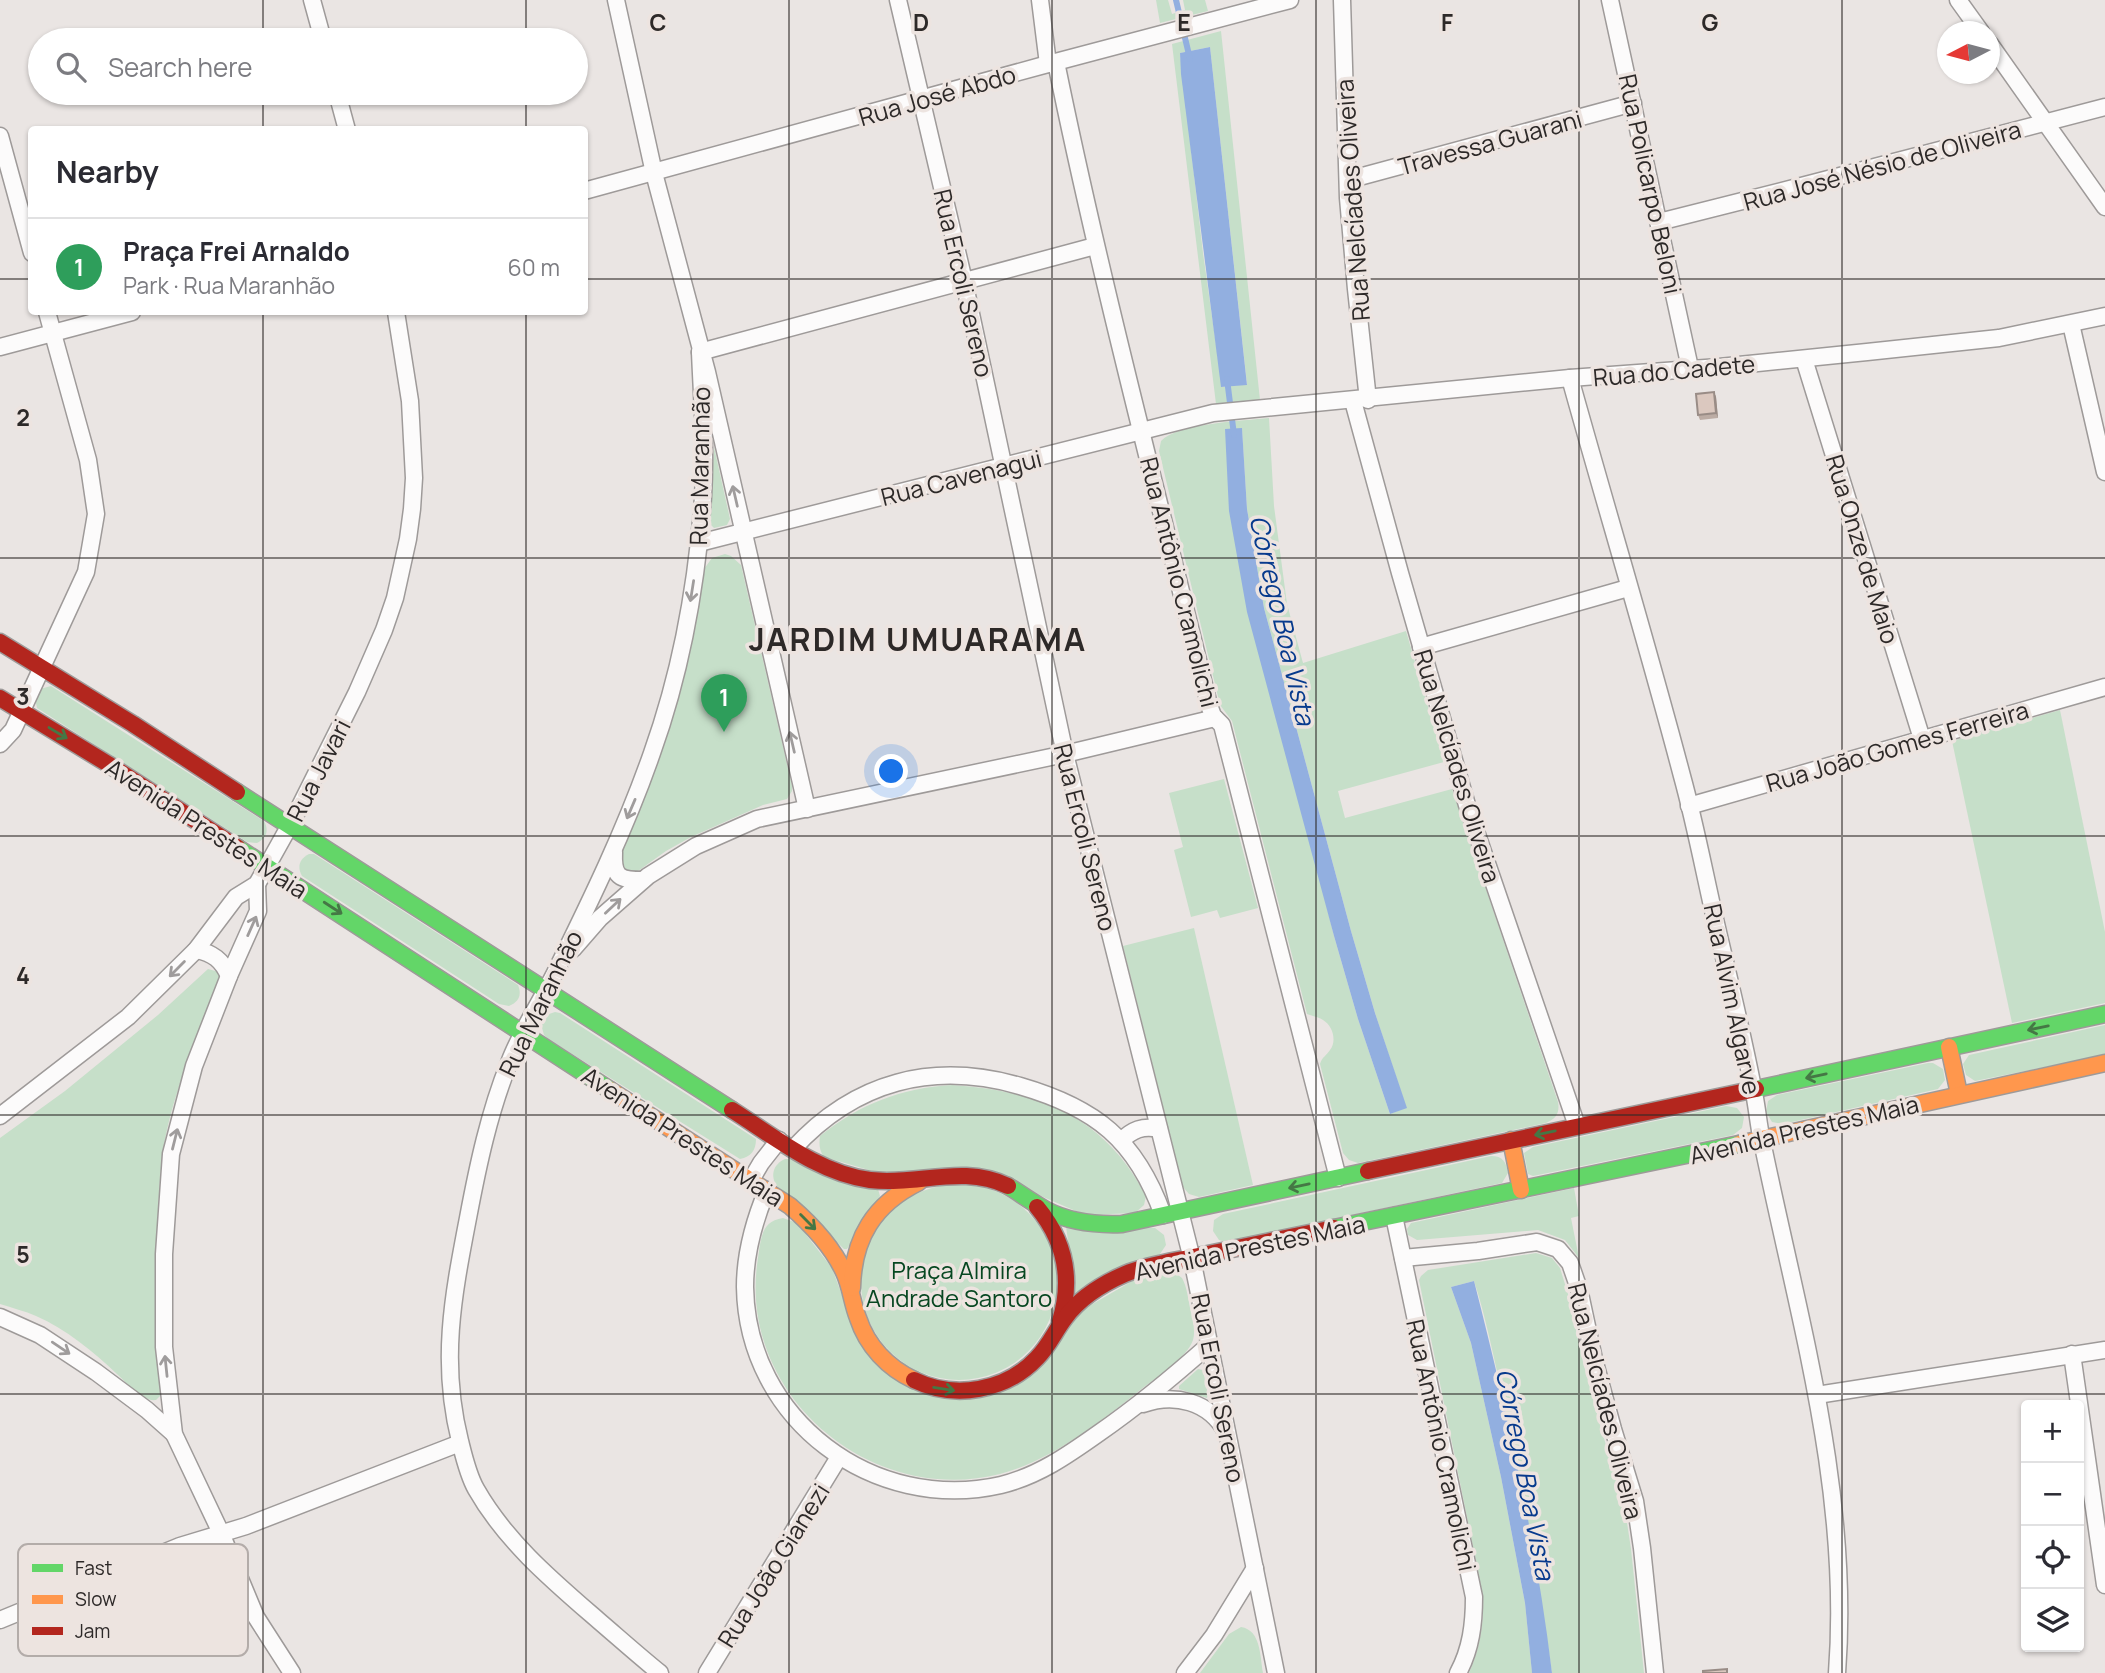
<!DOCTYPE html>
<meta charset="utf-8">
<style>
body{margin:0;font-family:Manrope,sans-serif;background:#f7f7f7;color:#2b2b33}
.controls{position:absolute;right:21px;bottom:21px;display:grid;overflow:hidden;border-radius:7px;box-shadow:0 2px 5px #0004}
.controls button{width:63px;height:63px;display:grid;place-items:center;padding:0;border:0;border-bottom:2px solid #e1e1e2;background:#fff;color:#2b2b33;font:35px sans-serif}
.compass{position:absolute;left:1937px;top:21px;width:63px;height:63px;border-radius:50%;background:#fff;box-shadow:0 2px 5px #0004;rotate:264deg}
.you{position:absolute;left:892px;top:772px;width:24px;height:24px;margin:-18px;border:5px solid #fff;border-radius:50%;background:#1a73e8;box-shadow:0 0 0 10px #1a73e833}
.badge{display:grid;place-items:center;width:46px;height:46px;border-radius:50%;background:#111827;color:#fff;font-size:23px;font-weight:700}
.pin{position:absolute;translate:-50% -58px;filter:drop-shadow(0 2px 4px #0008)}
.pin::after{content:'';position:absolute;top:37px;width:24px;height:21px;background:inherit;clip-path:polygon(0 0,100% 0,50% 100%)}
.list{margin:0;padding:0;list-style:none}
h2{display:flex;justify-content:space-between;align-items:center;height:91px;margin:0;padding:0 28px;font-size:30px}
h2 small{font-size:23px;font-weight:400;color:#7c7c81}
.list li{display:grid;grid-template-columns:46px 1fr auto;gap:21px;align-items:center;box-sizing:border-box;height:98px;padding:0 28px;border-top:2px solid #e1e1e2}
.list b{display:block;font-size:26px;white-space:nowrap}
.list p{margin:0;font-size:23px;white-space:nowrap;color:#7c7c81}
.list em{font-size:23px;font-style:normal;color:#7c7c81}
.icon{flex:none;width:38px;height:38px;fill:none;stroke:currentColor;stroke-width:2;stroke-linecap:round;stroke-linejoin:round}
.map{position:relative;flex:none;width:2105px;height:1673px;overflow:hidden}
.search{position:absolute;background:#fff;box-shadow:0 2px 5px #0004;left:28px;top:28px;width:560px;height:77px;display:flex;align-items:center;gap:18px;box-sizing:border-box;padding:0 24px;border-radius:38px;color:#7c7c81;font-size:26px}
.panel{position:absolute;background:#fff;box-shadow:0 2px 5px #0004;left:28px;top:126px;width:560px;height:189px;border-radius:7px}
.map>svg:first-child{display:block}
.green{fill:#c6dfc9;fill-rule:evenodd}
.water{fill:#92afe0}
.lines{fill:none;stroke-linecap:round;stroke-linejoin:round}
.stream{stroke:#92afe0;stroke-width:6}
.street-casing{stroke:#9e9a99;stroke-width:19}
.fast-casing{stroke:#9e9a99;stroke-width:19}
.slow-casing{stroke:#9e9a99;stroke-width:19}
.jam-casing{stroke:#9e9a99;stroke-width:19}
.street{stroke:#fcfbfb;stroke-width:16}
.fast{stroke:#63d668;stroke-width:16}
.slow{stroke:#ff974d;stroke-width:16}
.jam{stroke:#b3261e;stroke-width:16}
.wall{fill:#bcaca4}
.shaded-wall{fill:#998c86}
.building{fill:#dbc8bf;stroke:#998c86;stroke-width:2}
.oneway{stroke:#9f9c9c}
.oneway2{stroke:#457745}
.grid{fill:none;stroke:#2d2928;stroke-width:2;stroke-opacity:0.55}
.labels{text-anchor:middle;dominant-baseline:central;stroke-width:7;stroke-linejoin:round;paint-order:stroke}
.street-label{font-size:24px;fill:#2d2928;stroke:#ede4e0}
.park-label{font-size:24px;fill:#074721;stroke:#ede4e0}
.water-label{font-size:26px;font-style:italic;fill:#073a8d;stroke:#ede4e0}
.district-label{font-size:32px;font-weight:bold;letter-spacing:2px;fill:#2d2928;stroke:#ede4e0}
.key{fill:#ede4e0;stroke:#b3aca9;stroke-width:2}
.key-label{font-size:19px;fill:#2d2928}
.grid-label{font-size:23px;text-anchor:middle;font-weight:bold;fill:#2d2928;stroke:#ede4e0;stroke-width:7;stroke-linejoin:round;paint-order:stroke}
</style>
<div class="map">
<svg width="2105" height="1673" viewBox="0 0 2105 1673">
<rect width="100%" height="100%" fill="#eae5e3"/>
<!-- green -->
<g class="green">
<polygon points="1156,0 1168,0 1172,14 1185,10 1183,0 1205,0 1208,11 1160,23"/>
<path d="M 1221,31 L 1260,400 L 1216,404 L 1172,44 ZM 1210,47 L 1247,384 L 1222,387 L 1203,253 L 1180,53 Z"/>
<path d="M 1269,418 L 1274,506 L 1287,604 L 1303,663 L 1406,631 L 1444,762 L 1338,791 L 1345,818 L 1452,789 L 1558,1102 C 1560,1113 1556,1119 1546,1123 L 1358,1163 L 1349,1160 L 1343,1153 L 1320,1064 C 1322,1057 1326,1056 1330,1050 C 1337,1041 1333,1026 1323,1020 C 1319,1017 1312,1016 1307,1014 L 1232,721 L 1220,705 L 1159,451 L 1161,441 C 1178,423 1243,421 1269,418 ZM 1225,429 L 1242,429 L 1247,509 L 1264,608 L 1351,931 L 1375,1013 L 1406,1107 L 1390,1114 L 1358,1019 L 1334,936 L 1313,852 Z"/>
<polygon points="714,447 730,519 727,525 714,528 710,524"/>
<path d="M 725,554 L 731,556 L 741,565 L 792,786 L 792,791 L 787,799 L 763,805 L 691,837 L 666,851 L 631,876 L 627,876 L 617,861 C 646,797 672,732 687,664 C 694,633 699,601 704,569 L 712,558 Z"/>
<path d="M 51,686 L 264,821 C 269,830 267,838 257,843 L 247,842 L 37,708 L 35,698 L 40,689 Z"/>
<polygon points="2060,710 2105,932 2105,1003 2012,1023 1952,741"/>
<polygon points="1224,779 1258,908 1220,918 1217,910 1191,917 1174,850 1183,847 1169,793"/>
<path d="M 309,854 L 314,854 L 518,985 C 522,995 519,1002 509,1006 L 499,1004 L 302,876 C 297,867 299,859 309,854 Z"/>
<polygon points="1194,928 1253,1185 1199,1197 1189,1194 1183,1187 1123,946"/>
<path d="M 208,969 L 219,972 L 221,983 C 197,1038 169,1099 162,1160 C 153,1237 159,1317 162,1394 L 156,1400 C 142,1402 127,1383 117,1374 C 94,1352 66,1329 36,1316 C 25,1311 12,1308 0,1304 L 0,1138 L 65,1091 L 158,1015 Z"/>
<path d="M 555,1012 L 560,1013 L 756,1139 C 756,1150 751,1157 740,1159 L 548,1039 L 544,1035 L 541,1024 L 546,1015 Z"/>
<polygon points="2105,1025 2105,1055 1975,1081 1966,1075 1963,1064 1969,1055"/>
<polygon points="1928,1063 1933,1063 1943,1069 1945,1080 1938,1089 1783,1124 1772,1122 1766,1112 1768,1101 1777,1095"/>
<path d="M 952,1085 C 1039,1091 1104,1116 1146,1196 L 1144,1205 L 1135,1213 L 1085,1215 L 1034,1193 L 879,1173 L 824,1157 C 819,1150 819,1144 820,1136 C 860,1104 901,1088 952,1085 Z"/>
<polygon points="1726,1106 1737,1108 1744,1117 1742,1128 1733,1135 1533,1176 1528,1174 1524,1153 1533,1147"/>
<path d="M 1491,1156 C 1503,1156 1506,1162 1508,1173 L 1502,1183 L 1225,1242 L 1219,1240 L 1213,1231 L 1214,1220 L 1223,1214 Z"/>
<path d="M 785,1159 L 792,1159 L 878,1189 L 880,1196 L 847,1249 L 844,1249 L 776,1185 C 770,1174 774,1164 785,1159 Z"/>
<circle cx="959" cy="1282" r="98"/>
<polygon points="1574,1188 1579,1216 1571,1218 1579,1258 1565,1240 1538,1230 1417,1240 1408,1235 1407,1229 1411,1223"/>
<path d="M 783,1218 L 797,1223 L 832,1268 L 858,1339 L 972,1399 L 1089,1306 L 1134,1280 L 1174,1272 L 1182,1278 C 1187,1287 1188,1298 1190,1308 C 1192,1318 1196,1330 1193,1340 C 1188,1356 1158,1377 1144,1387 C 1103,1420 1051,1461 1000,1474 C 869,1507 736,1393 758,1258 C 761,1239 761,1221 783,1218 Z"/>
<polygon points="1066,1226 1155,1228 1164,1235 1166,1245 1160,1254 1075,1295"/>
<path d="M 1536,1253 L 1552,1258 L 1560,1268 L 1568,1294 L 1583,1362 L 1602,1432 L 1624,1503 L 1631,1549 L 1644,1673 L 1552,1673 C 1538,1576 1522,1480 1500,1384 C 1492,1350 1485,1314 1474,1281 L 1451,1287 L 1471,1343 L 1501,1477 L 1525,1603 L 1532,1673 L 1469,1673 C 1480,1648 1484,1624 1483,1596 L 1419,1280 L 1421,1276 L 1428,1270 Z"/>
<polygon points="1198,1369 1203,1370 1208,1395 1207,1398 1179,1389 1179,1386"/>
<path d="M 1241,1627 C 1261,1630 1260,1656 1263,1673 L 1200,1673 L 1229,1634 Z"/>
</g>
<!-- water -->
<g class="water">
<polygon points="1210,47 1247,385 1221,387 1181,74 1180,53"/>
<polygon points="1242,428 1247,509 1264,608 1351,931 1375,1013 1407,1108 1390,1114 1358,1019 1334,936 1247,612 1229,511 1225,429"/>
<path d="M 1474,1281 C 1507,1410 1536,1540 1552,1673 L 1532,1673 L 1525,1603 L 1501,1477 L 1471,1343 L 1451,1287 Z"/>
</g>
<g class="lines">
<!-- stream -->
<g class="stream">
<polyline points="1176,0 1190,59"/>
<polyline points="1227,379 1234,435"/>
</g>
<!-- street casing -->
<g class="street-casing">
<g id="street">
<polyline points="312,0 323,40"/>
<polyline points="616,0 654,173 707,372 807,809"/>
<polyline points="898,0 964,281 1065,754 1192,1259 1276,1673"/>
<polyline points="1040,0 1048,64"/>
<polyline points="1342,0 1348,198 1356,289 1368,400"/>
<polyline points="1610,0 1690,368"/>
<polyline points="1958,0 1981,32"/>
<polyline points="1990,44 2105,207"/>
<path d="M 1056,62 C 1100,278 1157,491 1209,705 L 1213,716 L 1222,725 L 1338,1178"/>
<polyline points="337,93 347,130"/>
<polyline points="0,136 32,253"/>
<polyline points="1348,180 1633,103"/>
<polyline points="584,191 1048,64 1290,0"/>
<path d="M 1659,222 C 1808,185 1956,146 2105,107"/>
<polyline points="2071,324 2105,472"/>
<polyline points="0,347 132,312"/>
<polyline points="700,352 1095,246"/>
<polyline points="1804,359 1922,739"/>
<path d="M 1570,378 C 1607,511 1647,643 1682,776 C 1695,823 1704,871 1715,919 C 1728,975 1742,1031 1753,1088 C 1757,1105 1758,1123 1762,1141 C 1798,1317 1851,1491 1837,1673"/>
<polyline points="1353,401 1400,573 1467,805 1577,1126"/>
<polyline points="699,543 1213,413 1570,378 1719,367 1867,352 1999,338 2105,316"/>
<polyline points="1421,647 1628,588"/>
<polyline points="0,744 13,730 86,572 96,514 88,460 47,312"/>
<polyline points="1689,806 2105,687"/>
<path d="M 614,852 C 613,877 619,880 643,880"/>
<polyline points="257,884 258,911 229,976 194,1066 171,1154 164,1254 164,1347 174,1434 221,1533 256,1617 292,1673"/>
<polyline points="573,949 600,918 648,876 696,846 757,819 1065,754 1215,718"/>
<path d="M 196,950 C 213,953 222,960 229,976"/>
<polyline points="0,1116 128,1017 196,950 236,897 257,884 295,816 357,692 384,630 395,598 408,539 412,509 414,478 410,401 396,312"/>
<path d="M 1121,1141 C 1132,1130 1143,1125 1159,1129"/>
<path d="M 793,1149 C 855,1081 933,1061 1020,1086 C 1096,1108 1136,1140 1163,1215"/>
<polyline points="751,1180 761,1163 779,1140"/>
<path d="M 767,1190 C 754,1221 745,1253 745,1287 C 747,1420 874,1514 1001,1485 C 1038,1476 1068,1455 1099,1433 C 1138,1406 1174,1376 1210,1344"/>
<path d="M 1394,1216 L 1474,1597 C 1474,1624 1471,1649 1458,1673"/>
<polyline points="1403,1258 1478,1251 1537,1242 1558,1249 1570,1263 1579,1289 1594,1359 1613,1429 1635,1501 1642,1548 1655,1673"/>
<polyline points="0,1317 40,1335 96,1372 147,1410 174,1434"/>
<polyline points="2072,1354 2105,1585"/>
<polyline points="1817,1395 2105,1350"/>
<path d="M 1143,1404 C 1174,1393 1209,1401 1226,1432"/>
<polyline points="0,1620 180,1546 246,1526 460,1443"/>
<path d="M 660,1673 C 639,1656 620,1639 599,1621 C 554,1582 506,1542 476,1489 C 468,1475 464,1457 460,1441 C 440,1362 453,1296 468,1218 C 478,1165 489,1113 509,1063 C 521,1031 540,1003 555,973 C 590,902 626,828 652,753 C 681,672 697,583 703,497 C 706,449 702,400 700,352"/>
<polyline points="707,1673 839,1457"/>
<polyline points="1185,1673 1214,1635 1255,1568"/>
</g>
</g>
<!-- fast casing -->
<g class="fast-casing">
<g id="fast">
<polyline points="237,792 732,1110"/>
<polyline points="238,848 610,1090"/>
<polyline points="1756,1089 2105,1014"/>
<path d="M 1008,1186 C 1021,1194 1033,1203 1046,1210 C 1069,1222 1096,1225 1122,1224 L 1368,1171"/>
<polyline points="1334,1228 1739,1144"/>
</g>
</g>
<!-- slow casing -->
<g class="slow-casing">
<g id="slow">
<polyline points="1949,1047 1959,1094"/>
<path d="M 610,1090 L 790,1206 C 812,1225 832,1246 844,1272 C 851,1287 852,1303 858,1318 C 867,1346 888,1368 914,1380"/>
<polyline points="1511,1140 1521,1190"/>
<polyline points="1739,1144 2105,1063"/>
<path d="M 852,1288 C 853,1238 874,1204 919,1182"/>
</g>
</g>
<!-- jam casing -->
<g class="jam-casing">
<g id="jam">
<polyline points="0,642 133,724 237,792"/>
<polyline points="0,698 108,764 238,848"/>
<path d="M 732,1110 C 775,1137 818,1173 870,1180 C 918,1186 962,1164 1008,1186"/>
<polyline points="1368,1171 1756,1089"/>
<path d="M 1037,1207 C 1065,1241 1073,1279 1060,1321"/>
<path d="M 914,1380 C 955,1400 1006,1391 1037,1358 C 1049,1346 1055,1331 1065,1318 C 1079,1299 1102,1284 1125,1274 C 1149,1264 1177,1261 1203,1255 C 1247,1246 1290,1237 1334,1228"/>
</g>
</g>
<!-- street -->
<use href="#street" class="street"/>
<!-- fast -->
<use href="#fast" class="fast"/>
<!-- slow -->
<use href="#slow" class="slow"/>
<!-- jam -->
<use href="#jam" class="jam"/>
</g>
<!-- wall -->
<polygon class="wall" points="1714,392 1716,397 1718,418 1700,420 1698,415"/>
<!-- shaded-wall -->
<polygon class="shaded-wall" points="1714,392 1716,397 1718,418 1716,413"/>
<!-- building -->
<g class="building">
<polygon points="1714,392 1716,413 1698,415 1696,394"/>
<polygon points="1727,1669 1727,1673 1703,1673 1703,1671"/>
</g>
<!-- one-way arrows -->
<defs><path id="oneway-shaft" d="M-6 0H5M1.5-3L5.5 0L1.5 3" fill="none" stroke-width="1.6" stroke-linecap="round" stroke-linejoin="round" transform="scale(1.75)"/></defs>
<g class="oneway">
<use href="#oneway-shaft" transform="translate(735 496) rotate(-103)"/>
<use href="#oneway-shaft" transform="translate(692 591) rotate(99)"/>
<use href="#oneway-shaft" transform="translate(792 742) rotate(-103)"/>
<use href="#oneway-shaft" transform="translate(631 809) rotate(113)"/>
<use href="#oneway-shaft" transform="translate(613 906) rotate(-43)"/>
<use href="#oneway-shaft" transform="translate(252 926) rotate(-66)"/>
<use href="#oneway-shaft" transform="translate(177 969) rotate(135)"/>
<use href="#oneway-shaft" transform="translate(175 1139) rotate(-76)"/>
<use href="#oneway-shaft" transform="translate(61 1348) rotate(34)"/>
<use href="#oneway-shaft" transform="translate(166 1366) rotate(-96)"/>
</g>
<g class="oneway2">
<use href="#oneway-shaft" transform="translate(58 733) rotate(31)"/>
<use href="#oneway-shaft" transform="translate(333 908) rotate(33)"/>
<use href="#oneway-shaft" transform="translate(2038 1028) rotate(168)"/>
<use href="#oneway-shaft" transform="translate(1816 1076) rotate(168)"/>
<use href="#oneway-shaft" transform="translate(1545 1133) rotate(168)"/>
<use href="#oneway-shaft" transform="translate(1299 1186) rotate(168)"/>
<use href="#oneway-shaft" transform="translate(808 1222) rotate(45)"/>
<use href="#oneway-shaft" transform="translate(944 1389) rotate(9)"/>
</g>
<!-- grid -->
<path class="grid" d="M 263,0 L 263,40M 526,0 L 526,40M 789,0 L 789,1673M 1052,0 L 1052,1673M 1316,0 L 1316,1673M 1579,0 L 1579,1673M 1842,0 L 1842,1673M 263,93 L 263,130M 526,93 L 526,130M 0,279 L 32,279M 584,279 L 2105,279M 263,312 L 263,1673M 526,312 L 526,1673M 0,558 L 2105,558M 0,836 L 2105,836M 0,1115 L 2105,1115M 0,1394 L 2105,1394"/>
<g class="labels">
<!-- street labels -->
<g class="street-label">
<text transform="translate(937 95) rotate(-16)">Rua José Abdo</text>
<text transform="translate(1490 142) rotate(-15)">Travessa Guarani</text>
<text transform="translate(1882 165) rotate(-15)">Rua José Nésio de Oliveira</text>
<text transform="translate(1651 184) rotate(78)">Rua Policarpo Beloni</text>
<text transform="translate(1352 200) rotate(-94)">Rua Nelcíades Oliveira</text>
<text transform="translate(964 283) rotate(77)">Rua Ercoli Sereno</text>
<text transform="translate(1674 370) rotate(-5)">Rua do Cadete</text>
<text transform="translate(699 466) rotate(-89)">Rua Maranhão</text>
<text transform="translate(961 477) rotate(-14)">Rua Cavenagui</text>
<text transform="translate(1863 549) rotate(73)">Rua Onze de Maio</text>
<text transform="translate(1180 582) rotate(76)">Rua Antônio Cramolichi</text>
<text transform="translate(1897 746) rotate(-16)">Rua João Gomes Ferreira</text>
<text transform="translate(1458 766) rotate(73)">Rua Nelcíades Oliveira</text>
<text transform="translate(318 770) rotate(-63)">Rua Javari</text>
<text transform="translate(207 828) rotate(33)">Avenida Prestes Maia</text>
<text transform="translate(1086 837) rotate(76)">Rua Ercoli Sereno</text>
<text transform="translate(1733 999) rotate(78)">Rua Alvim Algarve</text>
<text transform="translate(540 1003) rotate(-64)">Rua Maranhão</text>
<text transform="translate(1804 1129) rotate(-13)">Avenida Prestes Maia</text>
<text transform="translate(683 1136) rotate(33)">Avenida Prestes Maia</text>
<text transform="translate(1250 1247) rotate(-12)">Avenida Prestes Maia</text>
<text transform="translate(1219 1388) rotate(79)">Rua Ercoli Sereno</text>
<text transform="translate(1606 1401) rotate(76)">Rua Nelcíades Oliveira</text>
<text transform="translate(1442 1445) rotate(78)">Rua Antônio Cramolichi</text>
<text transform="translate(773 1565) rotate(-58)">Rua João Gianezi</text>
</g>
<!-- park labels -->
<g class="park-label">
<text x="959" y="1269">Praça Almira<tspan x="959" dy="28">Andrade Santoro</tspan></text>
</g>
<!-- water labels -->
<g class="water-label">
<text transform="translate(1283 620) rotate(77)">Córrego Boa Vista</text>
<text transform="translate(1526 1474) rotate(79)">Córrego Boa Vista</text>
</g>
<!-- district labels -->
<g class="district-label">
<text x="918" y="639">JARDIM UMUARAMA</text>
</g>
</g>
<!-- legend -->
<rect x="18" y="1544" width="230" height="112" rx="10" class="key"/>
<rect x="32" y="1564" width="31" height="8" fill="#63d668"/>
<rect x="32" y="1595" width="31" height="9" fill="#ff974d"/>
<rect x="32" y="1627" width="31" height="8" fill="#b3261e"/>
<g class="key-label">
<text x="75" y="1575">Fast</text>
<text x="75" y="1606">Slow</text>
<text x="75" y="1638">Jam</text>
</g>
<g class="grid-label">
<text x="658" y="31">C</text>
<text x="921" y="31">D</text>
<text x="1184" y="31">E</text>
<text x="1447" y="31">F</text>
<text x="1710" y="31">G</text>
<text x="23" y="426">2</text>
<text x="23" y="705">3</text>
<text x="23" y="984">4</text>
<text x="23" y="1263">5</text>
</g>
</svg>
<div class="controls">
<button>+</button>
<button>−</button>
<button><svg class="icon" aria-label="locate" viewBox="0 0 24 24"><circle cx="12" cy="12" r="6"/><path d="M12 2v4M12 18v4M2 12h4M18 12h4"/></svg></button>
<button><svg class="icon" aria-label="layers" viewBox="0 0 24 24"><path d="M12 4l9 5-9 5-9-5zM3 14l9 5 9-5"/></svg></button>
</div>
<svg class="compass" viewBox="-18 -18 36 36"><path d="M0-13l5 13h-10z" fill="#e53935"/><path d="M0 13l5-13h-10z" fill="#7c7c81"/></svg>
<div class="you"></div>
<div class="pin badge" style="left:724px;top:732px;background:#2e9e5b">1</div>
<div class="search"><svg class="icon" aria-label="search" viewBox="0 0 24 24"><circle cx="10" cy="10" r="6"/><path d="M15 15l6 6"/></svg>Search here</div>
<section class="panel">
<h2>Nearby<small></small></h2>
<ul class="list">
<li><span class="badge" style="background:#2e9e5b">1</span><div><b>Praça Frei Arnaldo</b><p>Park · Rua Maranhão</p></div><em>60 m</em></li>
</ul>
</section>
</div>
